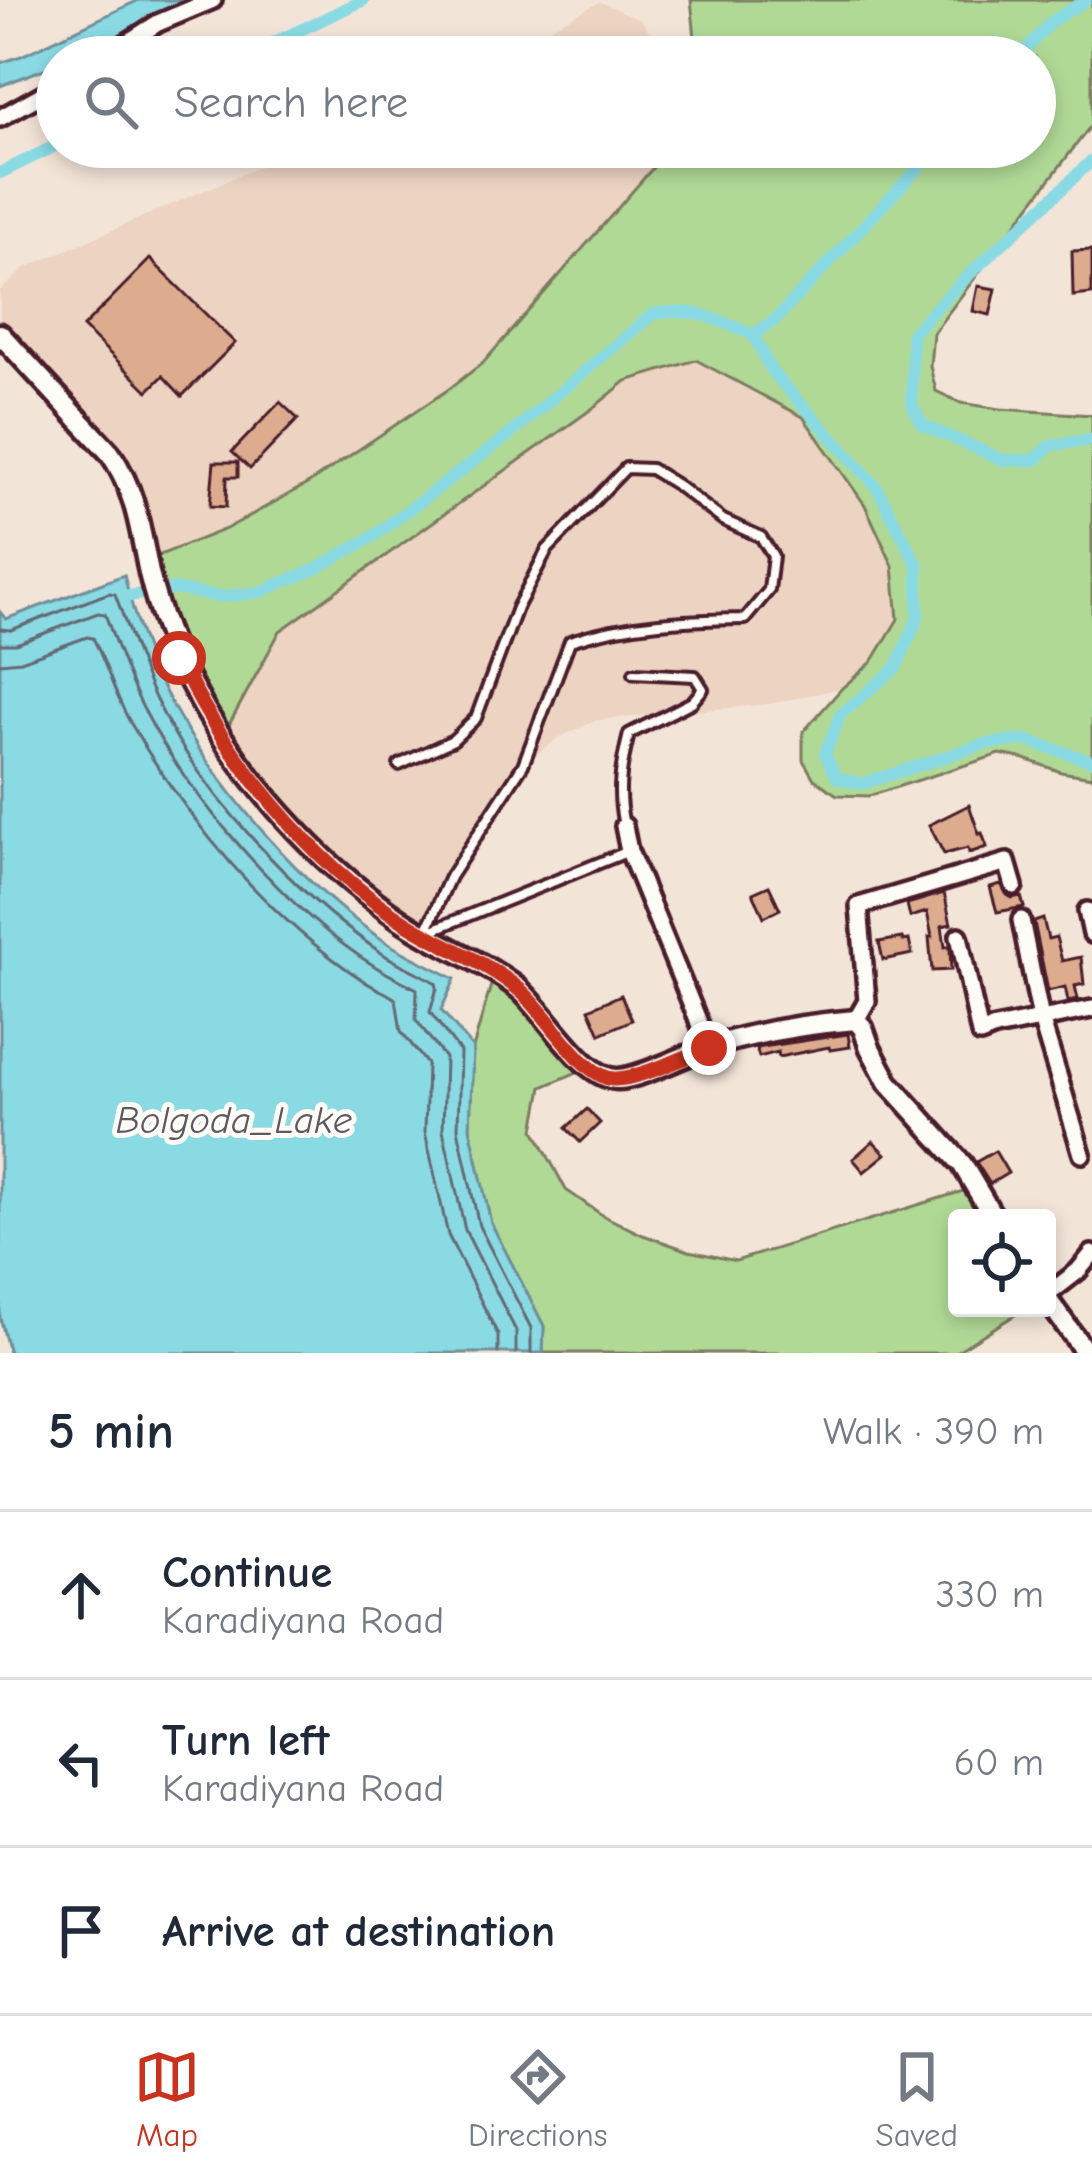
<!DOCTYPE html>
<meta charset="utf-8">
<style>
body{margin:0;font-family:"Comic Neue",sans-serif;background:#f6f6f7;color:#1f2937}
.controls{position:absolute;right:36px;bottom:36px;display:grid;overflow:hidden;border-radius:12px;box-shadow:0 6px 18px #0003}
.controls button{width:108px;height:108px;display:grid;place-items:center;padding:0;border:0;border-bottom:3px solid #e0e1e3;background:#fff;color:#1f2937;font:60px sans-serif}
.stop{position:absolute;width:36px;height:36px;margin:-27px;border:9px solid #c8321e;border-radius:50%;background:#fff}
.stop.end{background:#c8321e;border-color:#fff;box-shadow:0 3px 12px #0008}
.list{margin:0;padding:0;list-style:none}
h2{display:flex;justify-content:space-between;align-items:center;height:156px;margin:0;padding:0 48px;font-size:51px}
h2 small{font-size:39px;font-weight:400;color:#747a83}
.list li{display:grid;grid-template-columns:78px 1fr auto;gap:36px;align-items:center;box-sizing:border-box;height:168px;padding:0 48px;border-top:3px solid #e0e1e3}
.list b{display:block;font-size:45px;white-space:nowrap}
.list p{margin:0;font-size:39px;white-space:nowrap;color:#747a83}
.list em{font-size:39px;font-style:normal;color:#747a83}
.icon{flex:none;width:66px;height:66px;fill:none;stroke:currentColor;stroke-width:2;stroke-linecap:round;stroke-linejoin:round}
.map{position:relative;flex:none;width:1092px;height:1353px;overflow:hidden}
.search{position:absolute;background:#fff;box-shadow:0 6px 18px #0003;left:36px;right:36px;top:36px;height:132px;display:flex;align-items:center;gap:30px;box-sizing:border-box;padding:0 42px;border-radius:66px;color:#747a83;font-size:45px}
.sheet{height:660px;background:#fff}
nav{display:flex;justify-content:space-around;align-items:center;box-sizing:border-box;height:168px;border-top:3px solid #e0e1e3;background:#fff;font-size:33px;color:#747a83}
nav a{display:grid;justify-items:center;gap:6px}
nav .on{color:#c8321e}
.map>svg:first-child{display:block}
.built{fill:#ecd3c2}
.green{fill:#b0d996;stroke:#7d7c60;stroke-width:3}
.water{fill:#8adae4;stroke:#708f9a;stroke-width:3}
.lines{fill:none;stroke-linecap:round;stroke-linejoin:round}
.shore{stroke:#646a75;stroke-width:3}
.canal{stroke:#8adae4;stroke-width:12}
.building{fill:#ddac8f;stroke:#4a1f2b;stroke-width:3}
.service-casing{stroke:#4a1f2b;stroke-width:16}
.minor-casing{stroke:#4a1f2b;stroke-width:24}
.tertiary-casing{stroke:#4a1f2b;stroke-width:27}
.service{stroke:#fdfcf7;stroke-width:8}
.minor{stroke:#fdfcf7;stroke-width:15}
.tertiary{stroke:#fdfcf7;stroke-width:18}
.route{stroke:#c8321e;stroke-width:15}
.labels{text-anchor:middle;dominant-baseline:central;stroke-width:10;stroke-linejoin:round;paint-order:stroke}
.water-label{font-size:39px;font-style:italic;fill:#5d5762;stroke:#fdfcf7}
</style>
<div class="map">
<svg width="1092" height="1353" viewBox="0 0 1092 1353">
<rect width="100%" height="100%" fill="#f3e4d8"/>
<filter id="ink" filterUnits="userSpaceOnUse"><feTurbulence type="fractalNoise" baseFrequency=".00833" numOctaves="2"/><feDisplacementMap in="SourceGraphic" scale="24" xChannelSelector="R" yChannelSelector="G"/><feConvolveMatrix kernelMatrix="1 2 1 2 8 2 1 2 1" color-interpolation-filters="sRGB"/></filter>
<g filter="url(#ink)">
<!-- built -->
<g class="built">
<polygon points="600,2 642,20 653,38 652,57 493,57"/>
<polygon points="305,147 671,147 484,362 449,389 309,483 226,530 147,560 127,482 0,334 0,291 27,267"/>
<polygon points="696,360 803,417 865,505 893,566 898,619 873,662 842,688 769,704 597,720 558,738 523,765 450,877 425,933 327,860 223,736 280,631 593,408 626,381"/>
</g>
<!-- green -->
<g class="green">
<polygon points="691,0 1092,0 1092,124 933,333 930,366 936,391 961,403 1000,409 1092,415 1092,777 1061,772 1025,759 1000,754 869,796 837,795 814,779 803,760 803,732 842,688 872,662 898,619 893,566 865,505 803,417 696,360 626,381 593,408 280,631 223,736 191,684 147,560 226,529 309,483 449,389 484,362 671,147 1035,147 1035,57 697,57"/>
<polygon points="495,971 589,1067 542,1087 534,1130 566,1190 602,1215 643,1235 689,1251 736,1261 976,1187 994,1218 957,1218 957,1308 1026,1308 954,1353 543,1353 544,1326 491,1224 470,1128 473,1048"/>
</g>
<!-- water -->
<g class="water">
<polygon points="139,0 197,0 73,57 57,57 57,64 0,86 0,63 21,56"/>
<path d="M 124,575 C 134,617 147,659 168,697 C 215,786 304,889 389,944 C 410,957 433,967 455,979 L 441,1010 L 473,1048 L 470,1128 L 491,1223 L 544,1326 L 543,1353 L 9,1353 L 0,1317 L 0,612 L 6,619 Z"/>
</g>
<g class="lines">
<!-- shore -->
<g class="shore">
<path d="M 0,629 L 11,630 L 109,593 L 115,594 C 128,629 139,664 155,698 C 200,792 294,893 380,952 C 397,964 418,972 436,983 L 437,988 L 430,1012 L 460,1052 L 458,1129 L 479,1226 L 531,1328 L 531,1353"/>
<path d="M 0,644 L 16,644 L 98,613 L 105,614 C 116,645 128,679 143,708 C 190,799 290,914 376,967 C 389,975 404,982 417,989 L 416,1020 L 445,1058 L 443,1130 L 465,1230 L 516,1331 L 516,1353"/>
<path d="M 0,663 L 21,661 L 87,637 L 93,638 C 107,665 115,696 130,722 C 188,822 267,917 364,981 C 374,988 386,992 396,999 L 401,1031 L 427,1064 L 425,1132 L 448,1235 L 498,1335 L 498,1353"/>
</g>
<!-- canal -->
<g class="canal">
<polyline points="243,57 364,0"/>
<polyline points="1019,57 1052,21 1086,0"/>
<path d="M 1092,160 C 1033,219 967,271 912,334 L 912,405 L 923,425 L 1003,460 L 1035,460 L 1051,445 L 1092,440"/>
<polyline points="0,173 57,145"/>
<polyline points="753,335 772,372 876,486 918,566 918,618 896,668 840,715 825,754 837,778 862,784 984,744 1024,740 1092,761"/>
<path d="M 129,596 L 174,589 L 221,597 L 260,592 L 315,569 L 371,538 L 509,435 L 653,314 C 693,306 716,319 753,335 L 775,320 L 938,147"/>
</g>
</g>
<!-- building -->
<g class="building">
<polygon points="1092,250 1092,294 1073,296 1072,251"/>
<polygon points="150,259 235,343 182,396 163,376 148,391 83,327"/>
<polygon points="978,286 996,289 990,315 973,311"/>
<polygon points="280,402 298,419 250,469 232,452"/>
<polygon points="214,462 238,462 238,477 227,477 226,507 210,506"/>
<polygon points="969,805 979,834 982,833 987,847 969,853 968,848 944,854 929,825"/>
<polygon points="1001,884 1007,895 1012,898 1021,896 1024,907 997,912 990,887"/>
<polygon points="769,886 780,909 764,917 753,893"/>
<polygon points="944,893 951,924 942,926 945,947 949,946 950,949 951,970 932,971 929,937 932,937 927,912 910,917 907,904"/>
<polygon points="1043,919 1048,939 1056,937 1062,961 1081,957 1084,984 1075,986 1078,999 1068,1001 1065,987 1048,991 1034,922"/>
<polygon points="902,938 903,941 909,940 912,954 883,960 879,942"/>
<polygon points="621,995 632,1020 600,1034 589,1009"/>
<polygon points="848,1034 850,1047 830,1050 829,1047 779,1057 778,1052 759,1057 756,1048"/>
<polygon points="587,1109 600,1123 580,1142 566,1128"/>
<polygon points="873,1141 886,1154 864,1172 853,1159"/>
<polygon points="995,1151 1008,1173 990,1184 976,1162"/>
</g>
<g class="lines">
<!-- service casing -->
<g class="service-casing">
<g id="service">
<path d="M 399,765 L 453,740 L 476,718 L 517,608 L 547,550 L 626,468 L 651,469 L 677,485 L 723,520 L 761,537 L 773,556 L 769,590 L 745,619 C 686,620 627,622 570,641 L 523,765 L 450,877 L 425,933 L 629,851"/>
<path d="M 624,825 C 616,792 621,766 629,734 L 692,702 L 703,689 L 695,676 L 634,673"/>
</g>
</g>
<!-- minor casing -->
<g class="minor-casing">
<g id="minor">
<polyline points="104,57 158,23 213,0"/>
<polyline points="0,118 57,86"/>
<polyline points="624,826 629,851 709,1047"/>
<polyline points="1087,911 1092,934"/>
<polyline points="1021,920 1041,1019 1082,1154"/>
<polyline points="959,936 980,1034 995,1028 1092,1009"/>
<polyline points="856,1020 867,1001 859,906 1007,862 1014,886"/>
<polyline points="1047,1295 1078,1271 1092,1254"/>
</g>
</g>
<!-- tertiary casing -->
<g class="tertiary-casing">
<g id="tertiary">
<path d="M 0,334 L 110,453 C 136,491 140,530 149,573 C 158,611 173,650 191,684 C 238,776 316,862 401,920 C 439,946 483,960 519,989 C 545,1011 584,1080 618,1079 C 640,1078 681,1057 704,1049 C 751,1033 806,1024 856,1020 L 863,1028 L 870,1048 L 888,1082 L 962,1164 L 994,1218"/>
<polyline points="1047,1299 1086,1353"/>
</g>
</g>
<!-- service -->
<use href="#service" class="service"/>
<!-- minor -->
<use href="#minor" class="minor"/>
<!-- tertiary -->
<use href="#tertiary" class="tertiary"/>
</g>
</g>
<g class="lines" filter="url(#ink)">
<!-- route -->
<path class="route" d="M 179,658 C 222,755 313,864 403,921 C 441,946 486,961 521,991 C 546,1012 581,1075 613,1079 C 634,1081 687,1056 709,1048"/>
</g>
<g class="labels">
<!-- water labels -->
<g class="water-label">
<text x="234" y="1120">Bolgoda_Lake</text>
</g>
</g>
</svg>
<div class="controls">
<button><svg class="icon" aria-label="locate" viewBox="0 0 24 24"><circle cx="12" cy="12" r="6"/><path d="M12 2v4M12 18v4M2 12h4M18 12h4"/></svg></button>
</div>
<div class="stop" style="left:179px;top:658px"></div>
<div class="stop end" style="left:709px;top:1048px"></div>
<div class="search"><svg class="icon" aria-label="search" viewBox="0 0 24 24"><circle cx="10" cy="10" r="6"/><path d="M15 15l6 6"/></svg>Search here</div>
</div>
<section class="sheet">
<h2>5 min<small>Walk · 390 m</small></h2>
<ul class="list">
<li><svg class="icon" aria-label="ahead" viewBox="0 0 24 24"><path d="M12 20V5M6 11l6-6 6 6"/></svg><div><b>Continue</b><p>Karadiyana Road</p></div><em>330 m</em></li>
<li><svg class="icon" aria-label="left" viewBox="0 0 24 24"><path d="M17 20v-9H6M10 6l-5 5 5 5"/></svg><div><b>Turn left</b><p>Karadiyana Road</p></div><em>60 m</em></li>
<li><svg class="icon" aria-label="arrive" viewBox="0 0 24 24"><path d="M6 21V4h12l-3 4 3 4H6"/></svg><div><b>Arrive at destination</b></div></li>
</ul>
</section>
<nav>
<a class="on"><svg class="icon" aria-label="map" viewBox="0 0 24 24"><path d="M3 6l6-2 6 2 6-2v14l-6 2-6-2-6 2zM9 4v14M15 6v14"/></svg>Map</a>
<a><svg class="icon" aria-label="directions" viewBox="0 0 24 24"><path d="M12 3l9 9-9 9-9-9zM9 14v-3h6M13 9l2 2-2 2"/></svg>Directions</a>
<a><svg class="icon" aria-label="saved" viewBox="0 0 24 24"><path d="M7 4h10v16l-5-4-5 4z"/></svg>Saved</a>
</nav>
